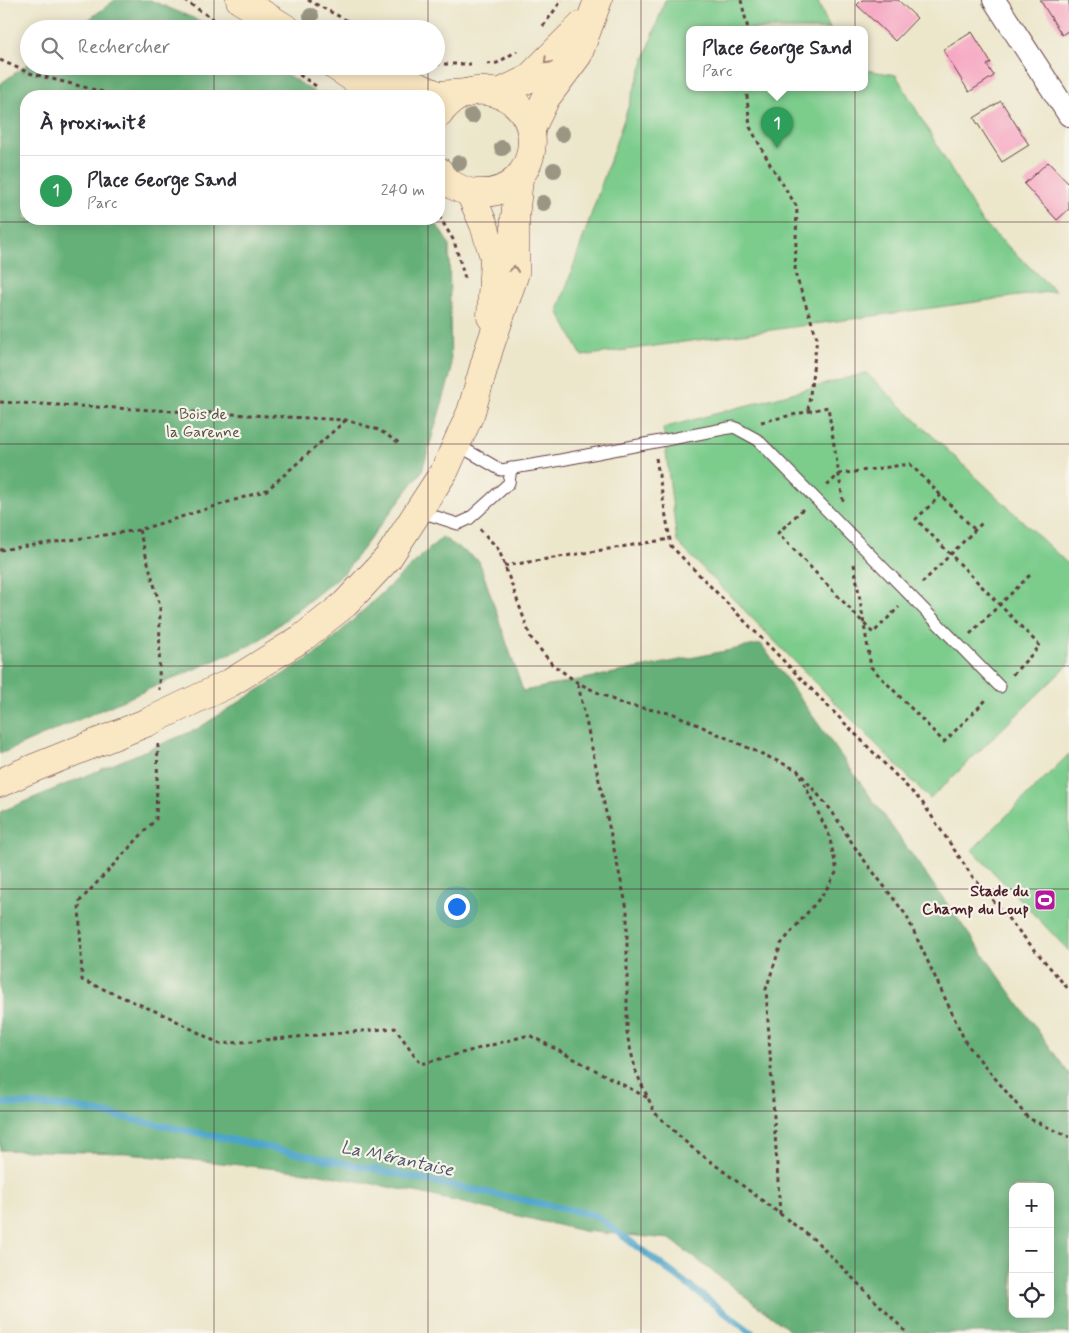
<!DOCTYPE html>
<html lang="fr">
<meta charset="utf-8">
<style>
body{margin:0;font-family:Mynerve,sans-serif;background:#f7f7f7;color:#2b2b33}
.controls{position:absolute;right:15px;bottom:15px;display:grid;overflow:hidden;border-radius:10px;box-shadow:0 2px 12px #0003}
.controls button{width:45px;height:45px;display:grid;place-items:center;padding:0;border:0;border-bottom:1px solid #e1e1e2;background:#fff;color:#2b2b33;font:25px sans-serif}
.you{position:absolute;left:456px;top:906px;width:18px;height:18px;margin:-12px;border:4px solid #fff;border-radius:50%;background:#1a73e8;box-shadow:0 0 0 8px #1a73e833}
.badge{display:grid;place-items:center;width:32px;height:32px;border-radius:50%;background:#b5179e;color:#fff;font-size:16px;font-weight:700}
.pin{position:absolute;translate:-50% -41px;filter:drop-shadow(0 1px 2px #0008)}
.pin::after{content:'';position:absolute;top:26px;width:18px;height:15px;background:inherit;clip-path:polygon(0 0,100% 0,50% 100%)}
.popup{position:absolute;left:686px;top:26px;width:182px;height:65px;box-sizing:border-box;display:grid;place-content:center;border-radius:10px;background:#fff;filter:drop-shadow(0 1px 4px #0005);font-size:16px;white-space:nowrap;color:#7c7c81}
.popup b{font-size:19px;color:#2b2b33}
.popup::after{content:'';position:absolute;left:50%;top:100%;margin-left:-10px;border:10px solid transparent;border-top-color:#fff}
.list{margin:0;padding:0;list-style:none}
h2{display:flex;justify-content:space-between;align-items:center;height:65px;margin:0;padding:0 20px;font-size:21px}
h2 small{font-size:16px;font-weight:400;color:#7c7c81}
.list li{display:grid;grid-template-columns:32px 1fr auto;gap:15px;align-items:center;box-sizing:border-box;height:70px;padding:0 20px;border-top:1px solid #e1e1e2}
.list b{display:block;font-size:19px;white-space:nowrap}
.list p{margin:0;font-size:16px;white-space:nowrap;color:#7c7c81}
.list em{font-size:16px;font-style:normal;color:#7c7c81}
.icon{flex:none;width:28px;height:28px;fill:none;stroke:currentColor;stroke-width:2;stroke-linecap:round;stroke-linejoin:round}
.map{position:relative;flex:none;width:1069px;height:1333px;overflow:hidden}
.search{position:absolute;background:#fff;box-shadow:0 2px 12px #0003;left:20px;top:20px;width:425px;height:55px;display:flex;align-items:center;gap:12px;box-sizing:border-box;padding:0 18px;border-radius:28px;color:#7c7c81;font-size:19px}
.panel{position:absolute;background:#fff;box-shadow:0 2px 12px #0003;left:20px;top:90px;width:425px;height:135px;border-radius:20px}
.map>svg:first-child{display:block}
.green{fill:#7ccc8c;stroke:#63765c}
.forest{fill:#65b078;stroke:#586852;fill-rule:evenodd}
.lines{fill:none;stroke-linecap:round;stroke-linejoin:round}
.stream{stroke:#4ca4c9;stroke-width:7}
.building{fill:#f6a8c3}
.lane-casing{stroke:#623d43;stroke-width:13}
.street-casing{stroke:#623d43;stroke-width:24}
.secondary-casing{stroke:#623d43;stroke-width:29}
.path{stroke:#623d43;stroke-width:3;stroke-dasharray:4 4;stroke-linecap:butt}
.lane{stroke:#fff;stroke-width:11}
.street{stroke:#fff;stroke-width:22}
.secondary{stroke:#fae7c3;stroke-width:28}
.tree{fill:#9b9583}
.oneway{stroke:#a28377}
.grid{fill:none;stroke:#4a1f2b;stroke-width:1;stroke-opacity:0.55}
.labels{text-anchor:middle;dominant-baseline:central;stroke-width:4.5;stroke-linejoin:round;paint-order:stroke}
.park-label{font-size:16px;fill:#595348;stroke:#f7f3e8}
.poi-label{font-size:16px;font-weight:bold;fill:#4a1f2b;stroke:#f7f3e8;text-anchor:end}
.water-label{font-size:18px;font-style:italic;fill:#4b546a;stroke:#f7f3e8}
</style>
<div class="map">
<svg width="1069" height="1333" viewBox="0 0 1069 1333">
<rect width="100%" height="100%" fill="#f7f3e8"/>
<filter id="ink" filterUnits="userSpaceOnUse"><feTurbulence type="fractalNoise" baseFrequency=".02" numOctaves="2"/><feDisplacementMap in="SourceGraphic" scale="10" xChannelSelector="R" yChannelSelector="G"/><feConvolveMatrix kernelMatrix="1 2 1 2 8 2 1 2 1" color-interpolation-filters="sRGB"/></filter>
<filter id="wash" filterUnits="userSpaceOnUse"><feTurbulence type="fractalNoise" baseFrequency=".0096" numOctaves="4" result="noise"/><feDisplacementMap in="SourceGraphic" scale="20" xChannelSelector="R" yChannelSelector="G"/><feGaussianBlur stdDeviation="1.12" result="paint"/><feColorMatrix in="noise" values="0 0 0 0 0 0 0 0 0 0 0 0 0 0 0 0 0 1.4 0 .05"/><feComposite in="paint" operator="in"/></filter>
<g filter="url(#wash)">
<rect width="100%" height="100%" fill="#ece6cb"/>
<!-- green -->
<g class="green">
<polygon points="665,0 817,0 830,29 690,29 690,87 864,87 865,70 896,75 981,221 1055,291 582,356 558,311"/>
<polygon points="866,373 1069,565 1069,664 930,799 677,542 663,428"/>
<polygon points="1069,754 1069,951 972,850"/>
</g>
<!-- forest -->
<g class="forest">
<polygon points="115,0 150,0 193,18 211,29 76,29"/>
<polygon points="29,63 29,66 274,66 320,96 26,96 26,219 433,219 449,244 451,373 422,471 344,573 257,642 0,754 0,84"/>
<path d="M 442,537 L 479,561 L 523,691 L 761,644 L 1069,1074 L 1069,1333 L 793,1333 L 670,1239 L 583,1231 L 420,1193 L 315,1173 L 128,1153 L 0,1150 L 0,812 L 197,729 L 320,651 ZM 1013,1187 L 1050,1187 L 1050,1314 L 1013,1314 Z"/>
</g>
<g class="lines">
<!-- stream -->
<polyline class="stream" points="0,1103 73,1107 595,1215 752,1333"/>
</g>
<g id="blocks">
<!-- building -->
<g class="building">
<polygon points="862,0 898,0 917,18 895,41 857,5"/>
<polygon points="1040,0 1069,0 1069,30 1062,35"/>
<polygon points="972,32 991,63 987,65 994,76 969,92 943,50"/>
<polygon points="1001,101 1029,145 1002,162 974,118"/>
<polygon points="1048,162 1069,184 1069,209 1057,220 1024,184"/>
</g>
</g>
</g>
<g filter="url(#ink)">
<use href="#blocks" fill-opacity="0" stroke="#623d43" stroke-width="1"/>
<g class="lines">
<!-- lane casing -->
<g class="lane-casing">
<g id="lane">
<polyline points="456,444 501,470 550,462 734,427 758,440 1000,687"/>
<polyline points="418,511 458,524 469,519 509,483 511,468"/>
</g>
</g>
<!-- street casing -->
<g class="street-casing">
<polyline id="street" points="994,0 1069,115"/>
</g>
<!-- secondary casing -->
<g class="secondary-casing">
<g id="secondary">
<polyline points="240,0 287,29"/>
<polyline points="335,66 380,96"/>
<polyline points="371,66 438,95 467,93"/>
<polyline points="499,93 528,79 582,25"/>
<path d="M 439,114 C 449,99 467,89 485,91 C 553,98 544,197 477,193 C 462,192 447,184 439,171"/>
<polyline points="531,129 546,98 578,55 598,0"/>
<polyline points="470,193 484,225 494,257 491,317"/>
<polyline points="0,783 24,772 148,722 230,683 302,638 345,604 388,558 445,470 471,412 489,349 515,273 515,218 519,178"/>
</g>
</g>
<!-- path -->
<g class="path">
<polyline points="184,0 228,29"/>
<polyline points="308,0 363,29"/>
<polyline points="741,0 748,29"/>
<polyline points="543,26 562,0"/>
<polyline points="0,60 29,73 119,96"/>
<polyline points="436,64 471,64"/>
<polyline points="487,64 497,63 517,51"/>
<polyline points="286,66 319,88"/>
<polyline points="746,87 750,127 770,164 797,207 795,273 817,338 808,411"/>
<polyline points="439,216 454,241 466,282"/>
<polyline points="0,402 346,420 379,430 399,443"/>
<polyline points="761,422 828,407 843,501"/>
<polyline points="656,458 671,546 922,802 972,876 1069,990"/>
<polyline points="827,486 839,474 910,464 975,530"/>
<polyline points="941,495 916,519 1040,646 1012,675"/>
<polyline points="803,509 778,533 873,633 899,607"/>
<polyline points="480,529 499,550 531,638 552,664 578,683 622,704 674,714 797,770 831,810 858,852 906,915 966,1043 1028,1118 1069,1137"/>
<polyline points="139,530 160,606 159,690"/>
<polyline points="0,550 139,530 267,490 346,420"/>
<polyline points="854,564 871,667 944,742 988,698"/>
<polyline points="504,566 670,539"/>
<polyline points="922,583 984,521"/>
<polyline points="970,634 1032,573"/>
<polyline points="578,684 627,909 627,1035 636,1072 655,1113 690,1146 816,1241 907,1333"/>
<polyline points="158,744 156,819 79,902 82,980 169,1017 220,1044 395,1028 421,1064 529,1035 648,1098"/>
<polyline points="780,1214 766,989 781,944 824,893 837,871 829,835 800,775"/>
</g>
<!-- lane -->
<use href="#lane" class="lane"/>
<!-- street -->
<use href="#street" class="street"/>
<!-- secondary -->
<use href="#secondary" class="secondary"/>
</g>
<!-- trees -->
<g class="tree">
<circle cx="311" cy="16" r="8"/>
<circle cx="472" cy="116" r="8"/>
<circle cx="562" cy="134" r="8"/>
<circle cx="502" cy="148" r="8"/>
<circle cx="459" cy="163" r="8"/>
<circle cx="554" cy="170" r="8"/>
<circle cx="543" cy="203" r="8"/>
</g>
<!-- one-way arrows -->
<defs><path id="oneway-chevron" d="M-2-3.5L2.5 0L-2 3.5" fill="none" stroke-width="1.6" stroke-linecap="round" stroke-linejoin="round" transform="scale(1.25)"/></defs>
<g class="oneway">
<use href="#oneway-chevron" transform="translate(547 61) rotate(135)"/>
<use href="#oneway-chevron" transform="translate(514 269) rotate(-85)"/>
</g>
</g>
<!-- grid -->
<path class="grid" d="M 214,0 L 214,29M 428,0 L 428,29M 641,0 L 641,1333M 855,0 L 855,1333M 214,66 L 214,96M 428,66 L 428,96M 214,219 L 214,1333M 428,219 L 428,1333M 0,222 L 1069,222M 0,444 L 1069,444M 0,666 L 1069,666M 0,889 L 1069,889M 0,1111 L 1069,1111"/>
<!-- icons -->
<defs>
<g id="stadium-square" transform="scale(1.125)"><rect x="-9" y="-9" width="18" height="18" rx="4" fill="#b5179e" stroke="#f7f3e8"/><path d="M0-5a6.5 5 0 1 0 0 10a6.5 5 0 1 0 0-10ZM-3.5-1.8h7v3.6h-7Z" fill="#fff"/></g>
</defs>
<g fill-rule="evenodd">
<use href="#stadium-square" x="1045" y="900"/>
</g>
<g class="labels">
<!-- park labels -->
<g class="park-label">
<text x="203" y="414">Bois de<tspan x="203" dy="18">la Garenne</tspan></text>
</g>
<!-- poi labels -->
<g class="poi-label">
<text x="1029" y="891">Stade du<tspan x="1029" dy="18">Champ du Loup</tspan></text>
</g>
<!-- water labels -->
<g class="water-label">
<text transform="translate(397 1159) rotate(12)">La Mérantaise</text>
</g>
</g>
</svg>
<div class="controls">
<button>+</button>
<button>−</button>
<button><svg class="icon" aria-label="locate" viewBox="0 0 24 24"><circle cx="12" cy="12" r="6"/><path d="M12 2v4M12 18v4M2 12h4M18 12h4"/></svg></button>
</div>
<div class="you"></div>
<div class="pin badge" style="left:777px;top:148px;background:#2e9e5b">1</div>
<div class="popup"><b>Place George Sand</b>Parc</div>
<div class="search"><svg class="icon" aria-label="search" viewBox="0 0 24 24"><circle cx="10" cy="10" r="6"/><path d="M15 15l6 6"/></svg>Rechercher</div>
<section class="panel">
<h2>À proximité<small></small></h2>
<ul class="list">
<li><span class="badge" style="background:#2e9e5b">1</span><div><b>Place George Sand</b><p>Parc</p></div><em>240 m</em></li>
</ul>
</section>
</div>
